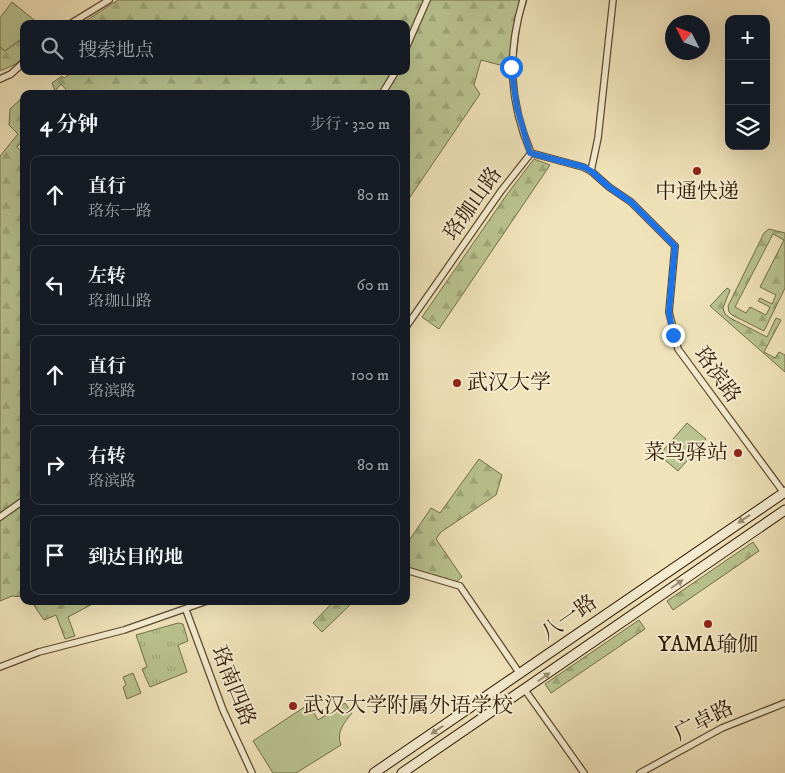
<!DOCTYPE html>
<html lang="zh">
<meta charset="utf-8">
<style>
body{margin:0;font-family:"IM FELL DW Pica","Noto Serif SC",serif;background:#20242c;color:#f1f3f6}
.controls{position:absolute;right:15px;top:15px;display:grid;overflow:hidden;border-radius:10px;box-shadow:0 5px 20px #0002}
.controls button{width:45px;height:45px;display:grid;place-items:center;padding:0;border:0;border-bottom:1px solid #363941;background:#171b24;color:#f1f3f6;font:25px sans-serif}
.compass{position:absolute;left:665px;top:15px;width:45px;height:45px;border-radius:50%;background:#171b24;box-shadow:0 5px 20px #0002;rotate:312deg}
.stop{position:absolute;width:15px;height:15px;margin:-11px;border:4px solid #1a73e8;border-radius:50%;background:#fff}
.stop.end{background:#1a73e8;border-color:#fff;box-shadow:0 1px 5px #0008}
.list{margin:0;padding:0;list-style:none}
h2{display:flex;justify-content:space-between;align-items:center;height:65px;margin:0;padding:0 20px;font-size:21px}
h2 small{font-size:16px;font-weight:400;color:#9ea1a6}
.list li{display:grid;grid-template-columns:32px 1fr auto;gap:15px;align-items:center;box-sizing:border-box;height:80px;margin:0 10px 10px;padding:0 10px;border:1px solid #363941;border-radius:10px}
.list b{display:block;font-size:19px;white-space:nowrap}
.list p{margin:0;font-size:16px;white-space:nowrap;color:#9ea1a6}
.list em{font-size:16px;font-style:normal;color:#9ea1a6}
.icon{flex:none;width:28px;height:28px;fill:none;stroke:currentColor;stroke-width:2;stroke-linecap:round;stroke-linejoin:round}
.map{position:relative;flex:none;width:785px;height:773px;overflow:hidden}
.search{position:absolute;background:#171b24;box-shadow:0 5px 20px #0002;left:20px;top:20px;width:390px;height:55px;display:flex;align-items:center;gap:12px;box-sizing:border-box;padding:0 18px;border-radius:10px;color:#9ea1a6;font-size:19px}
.panel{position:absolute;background:#171b24;box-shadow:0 5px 20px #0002;left:20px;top:90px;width:390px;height:515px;border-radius:10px}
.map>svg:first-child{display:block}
.grass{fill:#b9c490;stroke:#746e48}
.forest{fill:url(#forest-firs);stroke:#746e48;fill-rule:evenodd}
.park{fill:url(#park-tufts);stroke:#746e48}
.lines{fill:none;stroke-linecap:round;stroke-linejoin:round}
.minor-casing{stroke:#5e4a2f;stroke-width:8}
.secondary-casing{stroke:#2e1701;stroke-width:11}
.minor{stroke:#f5edd2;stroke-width:5.5}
.secondary{stroke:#f5edd2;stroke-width:9}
.oneway{fill:#9b8d74}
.route{stroke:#1a73e8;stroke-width:6}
.poi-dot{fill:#8f2418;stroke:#f5edd2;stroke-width:2}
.labels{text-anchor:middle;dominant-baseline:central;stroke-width:4;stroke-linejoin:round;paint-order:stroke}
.poi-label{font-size:21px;fill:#2e1701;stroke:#f5edd2}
.street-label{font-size:21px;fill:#2e1701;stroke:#f5edd2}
</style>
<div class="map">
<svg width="785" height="773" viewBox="0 0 785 773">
<defs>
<pattern id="forest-firs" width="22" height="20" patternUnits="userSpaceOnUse" patternTransform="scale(1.25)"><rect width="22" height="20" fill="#b9c490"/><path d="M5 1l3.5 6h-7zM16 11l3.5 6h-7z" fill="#9fa87a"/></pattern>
<pattern id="park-tufts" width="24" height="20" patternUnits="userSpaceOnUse" patternTransform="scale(1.25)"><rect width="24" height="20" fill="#b9c490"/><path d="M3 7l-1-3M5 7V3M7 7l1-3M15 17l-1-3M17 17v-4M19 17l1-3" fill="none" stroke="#9fa87a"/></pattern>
</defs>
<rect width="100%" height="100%" fill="#f0e3ba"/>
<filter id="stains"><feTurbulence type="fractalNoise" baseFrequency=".004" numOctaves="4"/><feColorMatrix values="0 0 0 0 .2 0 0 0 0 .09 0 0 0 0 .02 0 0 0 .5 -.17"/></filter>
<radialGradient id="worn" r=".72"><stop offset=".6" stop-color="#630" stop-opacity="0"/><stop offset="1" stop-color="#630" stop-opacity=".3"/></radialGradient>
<!-- grass -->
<g class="grass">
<polygon points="12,2 39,24 24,24 24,37 5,51 0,47 0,18"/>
<polygon points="687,423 706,439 678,471 659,455"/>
<polygon points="133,673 141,693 127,699 123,687 126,685 123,677"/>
<path d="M 345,703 L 352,713 C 344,723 336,732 341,745 L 296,773 L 273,773 L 253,741 L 309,704 L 318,720 Z"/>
</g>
<!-- forest -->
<g class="forest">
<polygon points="118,0 527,0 520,23 515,69 481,60 474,85 480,94 406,203 406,94 70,94 61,84 55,91 52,83 62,76 64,78 75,71 406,71 406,24 81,24"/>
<polygon points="24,37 24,56 16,64 0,71 0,47 5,51"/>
<polygon points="24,96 24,140 17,147 22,152 24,151 24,597 12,596 0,601 0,156 18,134 9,125 10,109"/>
<polygon points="534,159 550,165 439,329 422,317 508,193"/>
<path d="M 769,229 L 785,233 L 785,288 L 764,331 L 732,315 L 729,312 L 728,306 L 764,233 ZM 773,234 L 784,240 L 760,287 L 776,295 L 772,304 L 760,298 L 758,301 L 770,307 L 766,315 L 750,307 L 746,313 L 735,307 Z"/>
<polygon points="727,288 730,290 723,308 725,314 730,318 767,337 776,318 781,320 764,352 775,358 779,352 785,355 785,372 710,306"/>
<polygon points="479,459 502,475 496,495 441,532 436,539 462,577 456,582 406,567 406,545 431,508 440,513"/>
<polygon points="753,542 759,551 673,610 667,601"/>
<polygon points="31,601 98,601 68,617 75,636 65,639 56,615 44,620"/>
<polygon points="334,601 354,601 322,632 313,623"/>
<polygon points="639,620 645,629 551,693 545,684"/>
</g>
<!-- park -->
<polygon class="park" points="178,623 183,624 188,641 178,645 187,672 150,687 142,669 147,667 136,635"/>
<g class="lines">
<!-- minor casing -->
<g class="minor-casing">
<g id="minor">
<path d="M 523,0 C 507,54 509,101 531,153"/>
<polyline points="613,0 598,138 591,171 609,187 631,202 675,246 669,312 678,349 784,493"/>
<polyline points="70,24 109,0"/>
<polyline points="406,48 427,0"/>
<polyline points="0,79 11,74 24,62"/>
<polyline points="382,94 396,71"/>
<polyline points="531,153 583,167 591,171"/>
<polyline points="406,327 501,191 531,153"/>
<polyline points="0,517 24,500"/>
<polyline points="406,570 460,586 520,674"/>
<polyline points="186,610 223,710 252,773"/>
<polyline points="0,667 39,652 124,630 207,601"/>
<polyline points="525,690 584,773"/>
<polyline points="640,773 722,728 785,703"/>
</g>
</g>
<!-- secondary casing -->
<g class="secondary-casing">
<g id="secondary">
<polyline points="374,773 785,492"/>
<polyline points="402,773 785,510"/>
</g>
</g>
<!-- minor -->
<use href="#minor" class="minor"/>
<!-- secondary -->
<use href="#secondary" class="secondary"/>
</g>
<!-- one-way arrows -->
<defs><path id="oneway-solid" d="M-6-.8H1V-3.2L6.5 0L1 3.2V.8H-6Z" transform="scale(1.25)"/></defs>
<g class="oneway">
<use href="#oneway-solid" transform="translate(744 519) rotate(147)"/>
<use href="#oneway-solid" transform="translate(677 584) rotate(-35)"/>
<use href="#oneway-solid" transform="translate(544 677) rotate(-35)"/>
<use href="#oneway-solid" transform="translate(437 730) rotate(146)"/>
</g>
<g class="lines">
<!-- route -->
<polyline class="route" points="511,67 517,108 530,153 584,167 591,171 609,187 631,202 675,246 669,312 673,335"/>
</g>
<!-- markers -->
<g class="poi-dot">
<circle cx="697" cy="171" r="5"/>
<circle cx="457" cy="383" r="5"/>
<circle cx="738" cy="453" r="5"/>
<circle cx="708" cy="624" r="5"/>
<circle cx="293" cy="706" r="5"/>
</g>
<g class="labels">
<!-- poi labels -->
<g class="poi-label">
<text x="697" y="192">中通快递</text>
<text x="467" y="383" text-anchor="start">武汉大学</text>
<text x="728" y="453" text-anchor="end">菜鸟驿站</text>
<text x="708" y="645">YAMA瑜伽</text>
<text x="303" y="706" text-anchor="start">武汉大学附属外语学校</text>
</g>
<!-- street labels -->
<g class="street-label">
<text transform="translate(473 204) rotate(-55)">珞珈山路</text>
<text transform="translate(717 375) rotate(54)">珞滨路</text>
<text transform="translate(569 618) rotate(-35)">八一路</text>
<text transform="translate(233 686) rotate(68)">珞南四路</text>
<text transform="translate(704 721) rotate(-27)">广卓路</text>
</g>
</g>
<rect width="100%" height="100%" filter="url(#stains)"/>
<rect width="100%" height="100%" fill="url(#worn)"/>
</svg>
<div class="controls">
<button>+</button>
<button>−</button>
<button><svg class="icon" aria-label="layers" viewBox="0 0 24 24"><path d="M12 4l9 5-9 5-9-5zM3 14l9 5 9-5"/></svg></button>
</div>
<svg class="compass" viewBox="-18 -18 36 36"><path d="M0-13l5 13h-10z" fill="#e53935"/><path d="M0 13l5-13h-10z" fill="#9ea1a6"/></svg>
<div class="stop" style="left:511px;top:67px"></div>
<div class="stop end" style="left:673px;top:335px"></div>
<div class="search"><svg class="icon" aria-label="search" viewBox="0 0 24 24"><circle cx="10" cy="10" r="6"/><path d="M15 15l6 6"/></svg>搜索地点</div>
<section class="panel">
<h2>4 分钟<small>步行 · 320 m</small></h2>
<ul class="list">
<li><svg class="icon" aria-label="ahead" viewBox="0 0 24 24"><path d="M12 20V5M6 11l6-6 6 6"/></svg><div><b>直行</b><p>珞东一路</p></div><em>80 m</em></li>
<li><svg class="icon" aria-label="left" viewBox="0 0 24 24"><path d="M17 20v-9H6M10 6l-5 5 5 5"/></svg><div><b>左转</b><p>珞珈山路</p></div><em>60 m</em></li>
<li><svg class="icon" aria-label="ahead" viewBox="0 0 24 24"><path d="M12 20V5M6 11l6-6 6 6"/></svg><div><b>直行</b><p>珞滨路</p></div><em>100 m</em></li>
<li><svg class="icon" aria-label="right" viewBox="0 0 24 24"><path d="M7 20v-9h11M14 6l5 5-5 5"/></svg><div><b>右转</b><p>珞滨路</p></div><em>80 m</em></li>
<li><svg class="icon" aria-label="arrive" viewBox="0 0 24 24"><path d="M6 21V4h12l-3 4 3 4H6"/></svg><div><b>到达目的地</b></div></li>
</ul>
</section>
</div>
